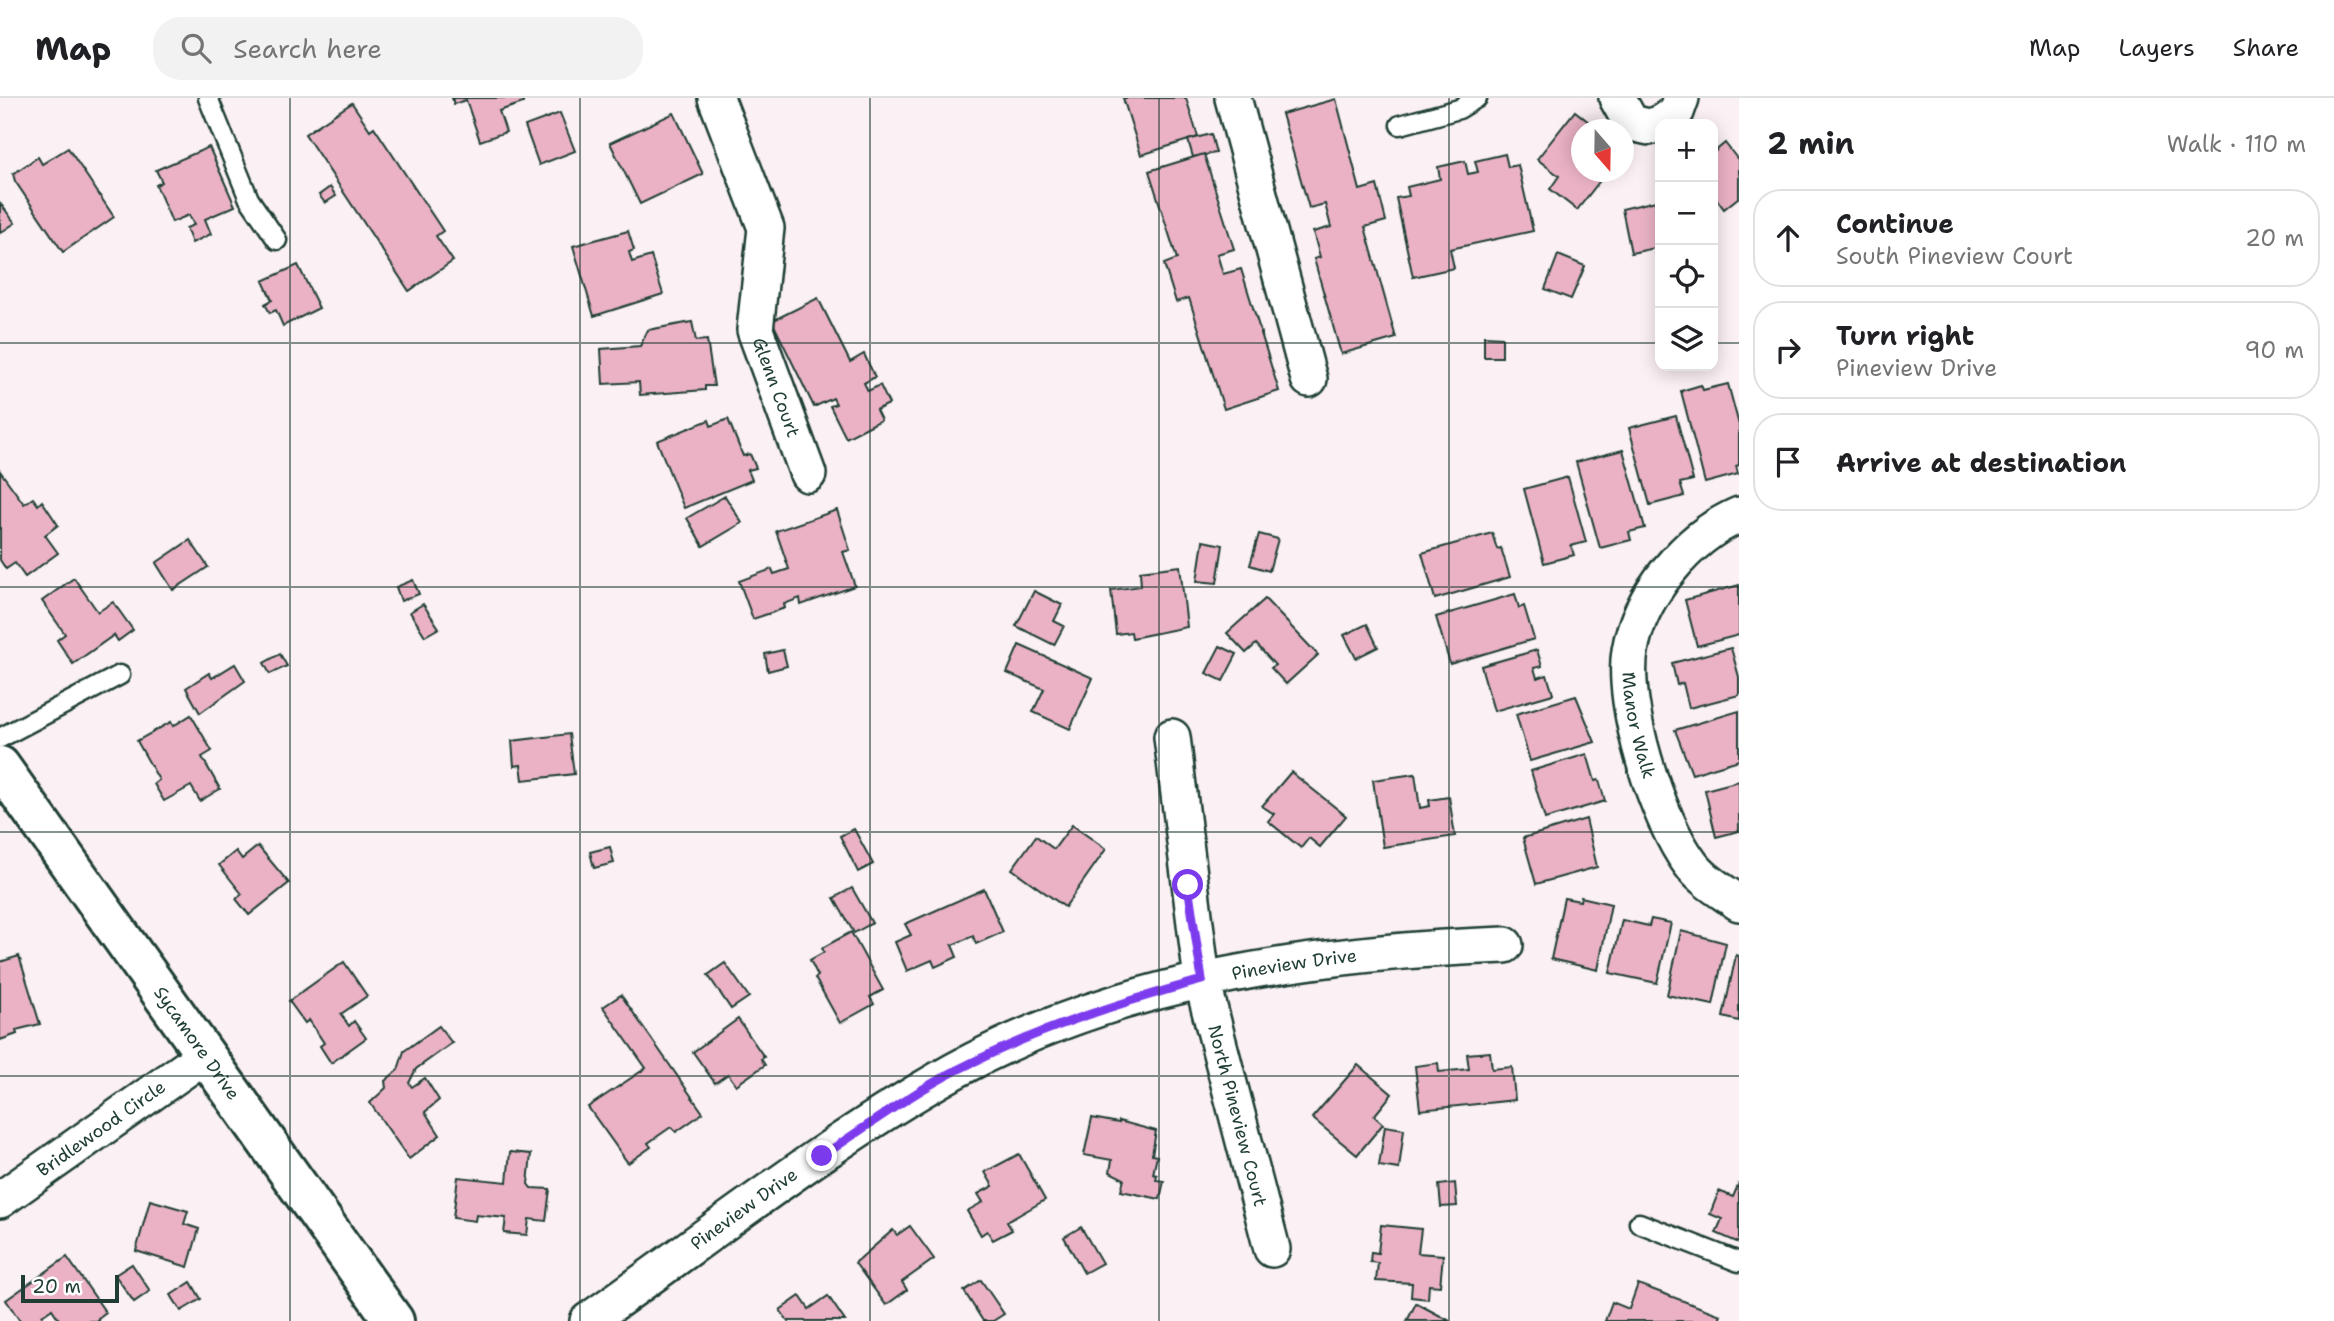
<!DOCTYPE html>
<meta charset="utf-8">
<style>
body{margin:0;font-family:"Shantell Sans",sans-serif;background:#f2f2f2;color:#202124}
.controls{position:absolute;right:21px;top:21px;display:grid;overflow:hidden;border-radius:14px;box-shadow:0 4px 18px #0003}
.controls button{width:63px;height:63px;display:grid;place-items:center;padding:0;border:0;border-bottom:2px solid #e0e0e0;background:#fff;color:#202124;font:35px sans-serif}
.compass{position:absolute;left:1571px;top:21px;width:63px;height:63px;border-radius:50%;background:#fff;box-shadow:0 4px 18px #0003;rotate:160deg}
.scale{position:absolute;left:21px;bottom:18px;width:98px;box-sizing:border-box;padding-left:7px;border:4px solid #1f3d34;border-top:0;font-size:19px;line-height:24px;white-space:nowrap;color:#1f3d34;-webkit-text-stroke:5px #fff;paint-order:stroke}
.stop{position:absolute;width:21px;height:21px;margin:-16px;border:5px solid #7c3aed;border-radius:50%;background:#fff}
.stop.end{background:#7c3aed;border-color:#fff;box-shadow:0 2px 7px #0008}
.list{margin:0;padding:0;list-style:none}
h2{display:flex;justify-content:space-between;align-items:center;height:91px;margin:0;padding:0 28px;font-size:30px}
h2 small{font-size:23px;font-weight:400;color:#757577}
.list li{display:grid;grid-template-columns:46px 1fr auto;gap:21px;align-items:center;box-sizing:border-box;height:98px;margin:0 14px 14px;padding:0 14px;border:2px solid #e0e0e0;border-radius:28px}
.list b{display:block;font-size:26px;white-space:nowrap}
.list p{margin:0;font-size:23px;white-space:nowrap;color:#757577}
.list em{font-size:23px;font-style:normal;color:#757577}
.icon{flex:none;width:38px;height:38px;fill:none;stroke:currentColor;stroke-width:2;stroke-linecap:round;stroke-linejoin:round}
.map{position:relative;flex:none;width:1739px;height:1223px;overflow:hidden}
header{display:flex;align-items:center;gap:42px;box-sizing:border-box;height:98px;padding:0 35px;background:#fff;border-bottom:2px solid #e0e0e0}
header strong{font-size:33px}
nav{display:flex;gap:38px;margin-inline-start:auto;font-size:24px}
.search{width:490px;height:63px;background:#f2f2f2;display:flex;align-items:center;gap:18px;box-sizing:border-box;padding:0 24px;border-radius:28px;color:#757577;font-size:26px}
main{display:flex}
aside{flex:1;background:#fff}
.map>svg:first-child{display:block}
.building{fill:#ebb2c6;stroke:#1f3d34;stroke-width:2}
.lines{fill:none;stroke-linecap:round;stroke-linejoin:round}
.lane-casing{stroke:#1f3d34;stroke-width:23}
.street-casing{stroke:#1f3d34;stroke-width:40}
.secondary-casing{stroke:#1f3d34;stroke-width:44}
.lane{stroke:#fff;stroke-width:18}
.street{stroke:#fff;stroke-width:35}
.secondary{stroke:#fff;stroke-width:38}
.route{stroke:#7c3aed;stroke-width:9}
.grid{fill:none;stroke:#1f3d34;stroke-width:2;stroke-opacity:0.55}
.labels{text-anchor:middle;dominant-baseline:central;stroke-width:7;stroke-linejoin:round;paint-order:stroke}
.street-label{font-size:18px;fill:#1f3d34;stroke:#fff}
</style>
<header>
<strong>Map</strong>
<div class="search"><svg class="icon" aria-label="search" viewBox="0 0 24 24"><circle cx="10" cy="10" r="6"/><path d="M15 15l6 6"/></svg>Search here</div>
<nav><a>Map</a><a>Layers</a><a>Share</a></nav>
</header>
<main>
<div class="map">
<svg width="1739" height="1223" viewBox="0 0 1739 1223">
<rect width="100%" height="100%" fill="#fbf0f4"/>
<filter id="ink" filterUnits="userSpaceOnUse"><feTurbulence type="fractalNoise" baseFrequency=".0143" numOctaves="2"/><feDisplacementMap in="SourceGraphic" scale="14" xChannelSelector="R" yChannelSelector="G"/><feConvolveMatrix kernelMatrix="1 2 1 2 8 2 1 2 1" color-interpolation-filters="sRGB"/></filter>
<g filter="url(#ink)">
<!-- building -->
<g class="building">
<polygon points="452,0 523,0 523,5 499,13 506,34 480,43 466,2 454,6"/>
<polygon points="1123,0 1186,0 1198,39 1141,57"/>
<polygon points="1336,1 1360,92 1377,87 1386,123 1365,129 1396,240 1341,256 1314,161 1320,159 1313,134 1331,129 1325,106 1309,110 1282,16"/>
<polygon points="352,5 370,32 374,29 443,133 436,138 453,163 409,193 305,36"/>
<polygon points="1575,13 1599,32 1582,32 1582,74 1606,75 1577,112 1550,91 1559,78 1537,61"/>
<polygon points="560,15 575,53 539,67 525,28"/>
<polygon points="674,15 703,76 640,106 610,45"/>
<polygon points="1211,36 1216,55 1193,59 1188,42"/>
<polygon points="1725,45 1739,63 1739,99 1724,111 1713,96 1713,55"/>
<polygon points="209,49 235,108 205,121 211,136 192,145 186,130 194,127 189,117 172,124 156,87 162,84 156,72"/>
<polygon points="68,50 114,119 63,154 15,83 13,76 38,59 42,66"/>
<polygon points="1204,56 1234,151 1217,156 1223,176 1241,171 1279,293 1224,311 1189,200 1176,204 1164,166 1177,161 1149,73"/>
<polygon points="1505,56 1508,69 1518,67 1533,133 1450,151 1454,170 1413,179 1396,100 1409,98 1407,89 1440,81 1438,69 1465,63 1468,76 1478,74 1475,63"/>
<polygon points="330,89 336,98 325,105 319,97"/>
<polygon points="1660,102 1660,149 1631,155 1622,111"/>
<polygon points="0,105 15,125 0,135"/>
<polygon points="628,133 634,152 629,154 632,164 651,158 663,196 594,218 573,148"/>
<polygon points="1558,157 1585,168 1571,201 1545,191"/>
<polygon points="298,167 319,210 283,228 276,212 270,215 265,206 272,202 263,183"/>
<polygon points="818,200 850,264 864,256 875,279 864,285 868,293 880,287 889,306 876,312 881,322 846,340 830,308 836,306 833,300 814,309 772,223"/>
<polygon points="692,224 696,243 707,242 714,288 705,288 705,292 640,297 639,284 603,286 601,251 640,248 648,232"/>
<polygon points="1484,238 1502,239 1502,259 1484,259"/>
<polygon points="1728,286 1739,327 1739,367 1736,368 1738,376 1705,385 1681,293 1701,287 1703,292"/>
<polygon points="1676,318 1693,382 1680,385 1684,398 1650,407 1629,330"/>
<polygon points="728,321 743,358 750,356 756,370 748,372 752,382 684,410 657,343 709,322 711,328"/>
<polygon points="1623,352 1645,430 1629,434 1631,442 1600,450 1576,364"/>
<polygon points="0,373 24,406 33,400 38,407 42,403 58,427 45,437 58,455 25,479 15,465 6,471 0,462"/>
<polygon points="1568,379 1586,444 1571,448 1574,457 1544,465 1524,391"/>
<polygon points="725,398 742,425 703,448 687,420"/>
<polygon points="837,412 850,452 843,454 855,488 801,507 800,500 784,506 785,510 753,521 739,483 772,471 774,476 789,471 776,433"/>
<polygon points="1492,435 1497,451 1501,450 1510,479 1435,501 1422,455"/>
<polygon points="1259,436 1278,441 1269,473 1250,467"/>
<polygon points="190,442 208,469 173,492 156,465"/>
<polygon points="1203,443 1223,447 1217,485 1197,483"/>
<polygon points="1180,468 1187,529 1132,540 1131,534 1116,536 1111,492 1141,488 1140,473"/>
<polygon points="74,480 98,514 113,504 133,532 118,543 114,537 73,566 57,542 65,536 42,503"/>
<polygon points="413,482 419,496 401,503 396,489"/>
<polygon points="1739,487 1739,537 1697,548 1685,502"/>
<polygon points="1034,493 1062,507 1054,523 1064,528 1054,547 1016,528"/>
<polygon points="1515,496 1519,510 1524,508 1534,541 1450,566 1436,519"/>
<polygon points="1265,501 1318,557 1286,586 1271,570 1275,567 1256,546 1246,555 1227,535"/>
<polygon points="423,506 439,530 425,538 410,514"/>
<polygon points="1367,526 1378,549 1356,560 1344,537"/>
<polygon points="1019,547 1093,580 1070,631 1033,614 1044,591 1007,575"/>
<polygon points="1220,548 1237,556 1223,583 1206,575"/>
<polygon points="1731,550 1739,579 1739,597 1689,610 1683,585 1677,587 1672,565"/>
<polygon points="783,552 787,568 768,573 765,556"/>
<polygon points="1537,552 1542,568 1534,570 1537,580 1547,577 1553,596 1494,613 1481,568"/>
<polygon points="280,556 287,568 270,576 264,565"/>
<polygon points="235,566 245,583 200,615 186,590 209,575 212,580"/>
<polygon points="1576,598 1595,644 1530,663 1516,616"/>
<polygon points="1739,613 1739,662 1692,676 1675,632"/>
<polygon points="191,617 212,653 202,659 220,691 200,703 191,688 164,703 154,686 159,682 137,643 171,624 173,628"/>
<polygon points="569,636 574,676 523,682 521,667 514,668 512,643"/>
<polygon points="1587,656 1595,683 1599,682 1605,703 1545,721 1531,673"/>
<polygon points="1291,674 1346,718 1320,749 1309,740 1301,750 1268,723 1274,716 1262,708"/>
<polygon points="1415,676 1420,710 1430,708 1429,702 1449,699 1455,738 1383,749 1373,682"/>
<polygon points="1739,683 1739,733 1716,739 1705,692"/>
<polygon points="1586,721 1597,769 1536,786 1523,740"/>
<polygon points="1072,727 1106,751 1065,809 1012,771 1036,738 1054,751"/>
<polygon points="854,731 873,766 858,774 840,738"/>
<polygon points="258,748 289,785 249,817 236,801 242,796 219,767 236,753 242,761"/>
<polygon points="610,749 614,765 594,770 590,754"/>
<polygon points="852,790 872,825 854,835 834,800"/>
<polygon points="984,791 1003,834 976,846 973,838 952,847 957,859 935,869 932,862 907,873 895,844 911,837 905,826"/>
<polygon points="1581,799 1611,806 1598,872 1551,861 1564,800 1580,803"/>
<polygon points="1651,821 1671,825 1657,885 1610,875 1622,822 1649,828"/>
<polygon points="1681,833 1726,845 1713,907 1667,897"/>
<polygon points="851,834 883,892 870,899 874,906 840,925 815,880 818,878 810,862 824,854 822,850"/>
<polygon points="1736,857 1739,858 1739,923 1723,919"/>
<polygon points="19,858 40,926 16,932 17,936 0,942 0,864"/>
<polygon points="344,864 367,898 341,916 349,928 354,923 366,940 331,965 320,948 324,945 309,922 305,925 289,903"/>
<polygon points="725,865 749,899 731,911 708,877"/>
<polygon points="621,897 703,1015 676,1034 671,1029 648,1045 651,1049 628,1065 588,1009 646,970 603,909"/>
<polygon points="738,921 764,959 761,961 765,967 736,987 728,976 715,985 693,954"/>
<polygon points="439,928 452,945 416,971 409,985 412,989 425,980 439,1002 425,1014 440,1037 409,1061 370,1005 386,990 385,983 398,972 404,953"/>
<polygon points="1490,954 1492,971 1512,969 1515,1002 1420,1012 1415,968 1438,965 1439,974 1469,971 1467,956"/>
<polygon points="1358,967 1392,996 1374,1018 1383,1026 1357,1057 1312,1020"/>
<polygon points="1092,1020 1119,1025 1119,1023 1156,1033 1152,1057 1157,1058 1153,1076 1157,1077 1156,1082 1164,1083 1160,1101 1121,1093 1124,1081 1110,1074 1112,1062 1084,1057"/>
<polygon points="1385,1028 1404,1031 1399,1071 1379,1068"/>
<polygon points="510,1054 531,1056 528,1086 531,1090 550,1091 546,1123 529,1121 527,1137 504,1135 506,1120 476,1117 475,1123 453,1120 458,1079 507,1084"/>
<polygon points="1019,1056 1045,1102 1007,1124 1012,1132 993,1142 987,1133 981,1137 967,1113 983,1104 978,1096 993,1088 985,1074"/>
<polygon points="1455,1085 1457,1108 1441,1109 1439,1087"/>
<polygon points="1739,1085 1739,1145 1716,1135 1722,1121 1710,1116 1719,1093 1733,1099"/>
<polygon points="150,1102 188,1113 184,1126 199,1131 188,1169 136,1153"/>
<polygon points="1381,1127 1421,1131 1418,1155 1443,1157 1440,1188 1429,1187 1428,1201 1411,1199 1412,1185 1376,1183 1378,1165 1370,1164 1371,1154 1378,1155"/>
<polygon points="910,1128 934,1161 902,1184 907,1192 886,1207 855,1165 893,1132 897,1137"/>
<polygon points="1081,1129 1102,1165 1084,1175 1064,1139"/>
<polygon points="67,1159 106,1215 98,1221 99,1223 60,1223 52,1211 42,1218 45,1223 20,1223 6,1202"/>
<polygon points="132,1166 150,1193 134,1204 115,1177"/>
<polygon points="981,1182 1004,1216 993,1223 983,1223 964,1193"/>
<polygon points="191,1184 201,1201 181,1213 171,1197"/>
<polygon points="1638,1186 1721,1217 1719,1223 1605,1223 1612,1204 1629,1211"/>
<polygon points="800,1198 809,1211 828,1198 845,1223 788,1223 780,1212"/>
<polygon points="1416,1205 1450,1223 1407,1223"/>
</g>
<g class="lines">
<!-- lane casing -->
<g class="lane-casing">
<g id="lane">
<polyline points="208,0 249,101 277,142"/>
<polyline points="1400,27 1459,11 1477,0"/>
<polyline points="0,640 120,577"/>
<polyline points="1639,1125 1739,1164"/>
</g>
</g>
<!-- street casing -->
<g class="street-casing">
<g id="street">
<path id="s1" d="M 716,0 L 766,130 L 755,232 L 808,376"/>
<polyline points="1233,0 1309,281"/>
<polyline points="1617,0 1631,25 1649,29 1660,26"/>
<polyline points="1660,26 1676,14 1681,0"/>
<path id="s2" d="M 1739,417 C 1688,439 1639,497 1630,553 C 1621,607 1657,721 1690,765 C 1702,782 1722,793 1739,805"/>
<path id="s3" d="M 1172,639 L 1202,882 L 1272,1151"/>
<path id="s4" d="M 0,1102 L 204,958"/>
<path id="s5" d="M 588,1223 C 708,1139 826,1045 954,973 C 1121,881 1318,854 1505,847"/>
</g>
</g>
<!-- secondary casing -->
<g class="secondary-casing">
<g id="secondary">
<path id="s6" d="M 0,668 L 394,1223"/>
</g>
</g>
<!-- lane -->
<use href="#lane" class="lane"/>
<!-- street -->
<use href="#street" class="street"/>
<!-- secondary -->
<use href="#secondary" class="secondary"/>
</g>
</g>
<g class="lines" filter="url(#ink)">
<!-- route -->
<path class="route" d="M 822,1058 C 866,1029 910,996 957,972 C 1035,932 1118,905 1202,882 L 1188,787"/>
</g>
<!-- grid -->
<path class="grid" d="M 290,0 L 290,1223M 580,0 L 580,1223M 870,0 L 870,1223M 1159,0 L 1159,1223M 1449,0 L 1449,1223M 0,245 L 1660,245M 1713,245 L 1739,245M 0,489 L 1739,489M 0,734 L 1739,734M 0,978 L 1739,978"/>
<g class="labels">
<!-- street labels -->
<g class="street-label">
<text stroke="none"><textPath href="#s1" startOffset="303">Glenn Court</textPath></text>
<text stroke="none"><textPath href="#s2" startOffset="256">Manor Walk</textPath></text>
<text stroke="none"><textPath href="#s5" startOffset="802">Pineview Drive</textPath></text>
<text stroke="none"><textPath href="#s6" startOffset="340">Sycamore Drive</textPath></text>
<text stroke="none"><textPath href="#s3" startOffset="385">North Pineview Court</textPath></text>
<text stroke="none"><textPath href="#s4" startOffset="124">Bridlewood Circle</textPath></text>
<text stroke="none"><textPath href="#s5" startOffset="192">Pineview Drive</textPath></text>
</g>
</g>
</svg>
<div class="controls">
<button>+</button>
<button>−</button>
<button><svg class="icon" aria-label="locate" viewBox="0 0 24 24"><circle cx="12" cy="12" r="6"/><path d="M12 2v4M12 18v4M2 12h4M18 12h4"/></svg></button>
<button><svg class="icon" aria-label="layers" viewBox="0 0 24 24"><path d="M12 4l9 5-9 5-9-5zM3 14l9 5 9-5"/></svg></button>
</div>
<svg class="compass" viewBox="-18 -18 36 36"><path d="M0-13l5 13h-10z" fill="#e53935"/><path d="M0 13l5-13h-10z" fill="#757577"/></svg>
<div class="scale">20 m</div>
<div class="stop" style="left:1188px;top:787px"></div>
<div class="stop end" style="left:822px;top:1058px"></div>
</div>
<aside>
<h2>2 min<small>Walk · 110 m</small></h2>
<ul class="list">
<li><svg class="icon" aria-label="ahead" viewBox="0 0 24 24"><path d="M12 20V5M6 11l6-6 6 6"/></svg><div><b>Continue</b><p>South Pineview Court</p></div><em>20 m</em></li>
<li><svg class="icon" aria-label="right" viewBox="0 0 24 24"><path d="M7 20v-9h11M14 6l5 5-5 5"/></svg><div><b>Turn right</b><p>Pineview Drive</p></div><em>90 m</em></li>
<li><svg class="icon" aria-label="arrive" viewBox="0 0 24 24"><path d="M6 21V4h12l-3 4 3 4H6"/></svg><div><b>Arrive at destination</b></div></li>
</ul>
</aside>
</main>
